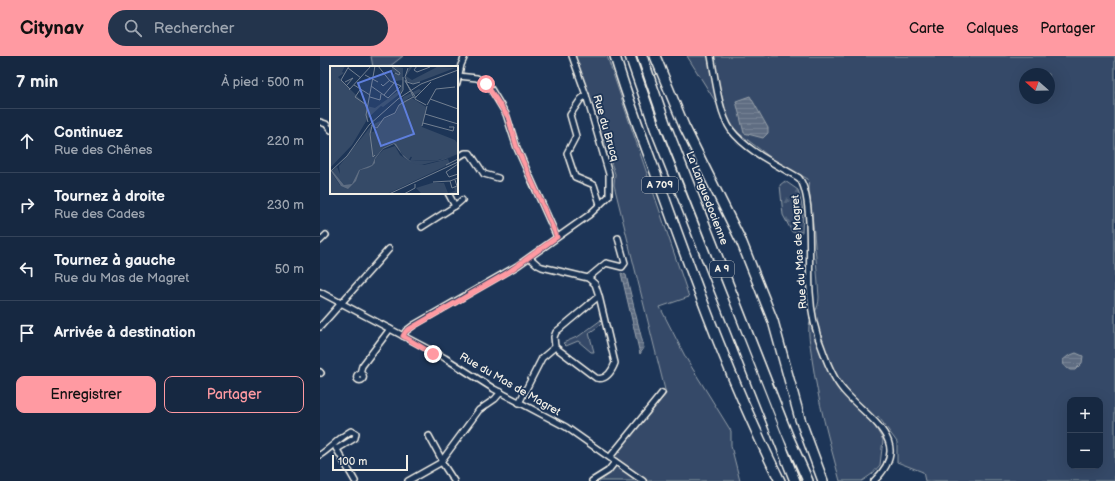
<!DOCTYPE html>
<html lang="fr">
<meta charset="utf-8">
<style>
body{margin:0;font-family:"Balsamiq Sans",sans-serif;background:#23344c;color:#f1f3f6}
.controls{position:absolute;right:12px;bottom:12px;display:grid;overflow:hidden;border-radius:8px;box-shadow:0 4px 16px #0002}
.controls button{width:36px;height:36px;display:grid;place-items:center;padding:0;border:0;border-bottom:1px solid #35445a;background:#162841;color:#f1f3f6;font:20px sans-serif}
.compass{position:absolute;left:699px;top:12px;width:36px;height:36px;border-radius:50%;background:#162841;box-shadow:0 4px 16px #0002;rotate:290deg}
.scale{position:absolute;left:12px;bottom:10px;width:76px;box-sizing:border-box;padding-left:4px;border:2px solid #f4f1e8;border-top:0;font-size:11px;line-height:14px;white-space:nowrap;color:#f4f1e8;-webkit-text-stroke:3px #1d3557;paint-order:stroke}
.stop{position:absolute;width:12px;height:12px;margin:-9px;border:3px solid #ff9aa2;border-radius:50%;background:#fff}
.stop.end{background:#ff9aa2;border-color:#fff;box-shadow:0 1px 4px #0008}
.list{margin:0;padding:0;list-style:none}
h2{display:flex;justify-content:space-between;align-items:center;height:52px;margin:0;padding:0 16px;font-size:17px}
h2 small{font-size:13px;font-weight:400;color:#9ea6b1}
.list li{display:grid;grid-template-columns:26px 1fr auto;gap:12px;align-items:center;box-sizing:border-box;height:64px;padding:0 16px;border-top:1px solid #35445a}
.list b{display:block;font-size:15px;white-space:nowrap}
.list p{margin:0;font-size:13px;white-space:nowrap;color:#9ea6b1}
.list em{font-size:13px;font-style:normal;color:#9ea6b1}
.actions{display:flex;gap:8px;padding:12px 16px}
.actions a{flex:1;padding:9px 0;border:1px solid #ff9aa2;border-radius:8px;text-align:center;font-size:14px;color:#ff9aa2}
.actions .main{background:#ff9aa2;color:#111}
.icon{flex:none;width:22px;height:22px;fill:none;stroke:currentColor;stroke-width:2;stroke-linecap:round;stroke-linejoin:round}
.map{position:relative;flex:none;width:795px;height:425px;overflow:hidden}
header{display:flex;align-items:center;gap:24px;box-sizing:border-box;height:56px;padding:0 20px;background:#ff9aa2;color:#111}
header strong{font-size:19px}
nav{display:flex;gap:22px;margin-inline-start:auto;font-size:14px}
.search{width:280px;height:36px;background:#23344c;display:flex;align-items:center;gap:10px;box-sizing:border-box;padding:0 14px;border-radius:22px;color:#9ea6b1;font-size:15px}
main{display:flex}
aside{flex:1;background:#162841}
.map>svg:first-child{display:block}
.green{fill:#354a67;stroke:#949ea8;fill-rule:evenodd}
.forest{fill:url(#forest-firs);stroke:#949ea8}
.water{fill:url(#water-rules);stroke:#9aa2ab}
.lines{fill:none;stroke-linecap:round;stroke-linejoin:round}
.minor-casing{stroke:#f4f1e8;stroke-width:8}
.motorway-casing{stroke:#f4f1e8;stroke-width:12}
.minor{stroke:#1d3557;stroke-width:5}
.motorway{stroke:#1d3557;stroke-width:9}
.route{stroke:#ff9aa2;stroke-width:5}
.labels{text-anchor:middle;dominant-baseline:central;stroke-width:3.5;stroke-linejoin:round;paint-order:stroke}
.shield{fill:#1d3557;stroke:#b4b9bc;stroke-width:1}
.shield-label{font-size:10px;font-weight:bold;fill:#f4f1e8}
.street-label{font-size:11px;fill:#f4f1e8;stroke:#1d3557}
.inset-road{fill:none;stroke:#738091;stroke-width:1}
.view{fill:#5e7fdd;fill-opacity:0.15;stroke:#5e7fdd;stroke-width:2}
.inset-edge{fill:none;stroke:#f4f1e8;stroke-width:2}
</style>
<header>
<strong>Citynav</strong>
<div class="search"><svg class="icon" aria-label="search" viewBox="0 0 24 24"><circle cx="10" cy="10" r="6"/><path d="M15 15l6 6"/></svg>Rechercher</div>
<nav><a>Carte</a><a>Calques</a><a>Partager</a></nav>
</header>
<main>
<aside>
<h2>7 min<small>À pied · 500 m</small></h2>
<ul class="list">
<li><svg class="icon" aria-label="ahead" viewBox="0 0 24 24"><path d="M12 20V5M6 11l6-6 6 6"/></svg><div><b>Continuez</b><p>Rue des Chênes</p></div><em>220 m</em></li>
<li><svg class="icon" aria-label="right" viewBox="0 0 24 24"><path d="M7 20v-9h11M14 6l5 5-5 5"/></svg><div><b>Tournez à droite</b><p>Rue des Cades</p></div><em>230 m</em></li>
<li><svg class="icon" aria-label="left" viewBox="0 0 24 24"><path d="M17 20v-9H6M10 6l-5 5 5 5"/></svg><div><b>Tournez à gauche</b><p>Rue du Mas de Magret</p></div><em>50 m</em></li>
<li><svg class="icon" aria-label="arrive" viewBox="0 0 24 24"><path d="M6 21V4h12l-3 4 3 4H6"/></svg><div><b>Arrivée à destination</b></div></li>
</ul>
<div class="actions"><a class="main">Enregistrer</a><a>Partager</a></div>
</aside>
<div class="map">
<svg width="795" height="425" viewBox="0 0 795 425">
<defs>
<pattern id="forest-firs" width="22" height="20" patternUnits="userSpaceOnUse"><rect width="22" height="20" fill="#354a67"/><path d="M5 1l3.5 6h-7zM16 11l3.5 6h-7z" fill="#53657d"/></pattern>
<pattern id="water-rules" width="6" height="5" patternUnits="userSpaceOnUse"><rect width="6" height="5" fill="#5e6d82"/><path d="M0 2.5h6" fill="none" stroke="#768294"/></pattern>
</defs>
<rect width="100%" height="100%" fill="#1d3557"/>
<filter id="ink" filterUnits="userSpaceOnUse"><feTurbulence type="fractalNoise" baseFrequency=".025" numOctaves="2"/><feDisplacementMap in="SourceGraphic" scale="8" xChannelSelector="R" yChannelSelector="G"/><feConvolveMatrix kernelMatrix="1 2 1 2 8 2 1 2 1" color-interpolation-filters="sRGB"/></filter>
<g filter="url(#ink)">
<!-- green -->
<g class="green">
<polygon points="51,0 83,0 69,11 53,11"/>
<polygon points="255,0 287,0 369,241 340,251 366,302 411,375 411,390 420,425 274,425 291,414 294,400 346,338 294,129 295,118"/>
<path d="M 367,0 L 795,0 L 795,425 L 605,425 L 603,416 L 577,406 L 577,386 L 558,360 L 553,367 L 563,384 L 560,409 L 552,418 L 542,425 L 520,425 C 509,385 498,345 492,303 C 491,293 488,280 489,270 C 491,259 499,255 499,241 L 494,177 L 488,123 L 459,108 L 412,72 ZM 705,18 L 729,18 L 729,42 L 705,42 ZM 750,344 L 780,344 L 780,410 L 750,410 Z"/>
<polygon points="281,264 283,267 269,277 274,296 271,296 258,285 246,290 243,287 259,280"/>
</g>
<!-- forest -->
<polygon class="forest" points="465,125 478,134 483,154 482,176 472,176 463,159 460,129"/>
<!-- water -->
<g class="water">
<polygon points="430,40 448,72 448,77 443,82 424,77 416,45"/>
<polygon points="301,217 306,219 324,292 320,298"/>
<polygon points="756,297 763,300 762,307 755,314 750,314 744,310 743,304 748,300"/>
</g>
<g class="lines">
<!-- minor casing -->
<g class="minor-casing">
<g id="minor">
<path d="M 391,0 C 395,21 399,57 411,74 C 428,96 456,108 479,122 C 494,140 488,210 490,236 C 491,256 495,276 503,295 C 508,309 514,324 524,335 C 548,363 595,386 554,425"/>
<polyline points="138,20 157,22 163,26 171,33 186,58 197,92 237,181"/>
<polyline points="137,27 141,9 145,0"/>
<polyline points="266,39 261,43 250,59 256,80 247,97 255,121 274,129 280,148"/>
<polyline points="0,66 6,68 11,74"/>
<polyline points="137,102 145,97 150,97 164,118 178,122"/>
<polyline points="135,150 142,144"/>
<polyline points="102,171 135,150 128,137"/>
<polyline points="0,185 6,179"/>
<polyline points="268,222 286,207 302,211 305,207 298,182"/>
<polyline points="0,236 125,302 174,333 246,371 323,425"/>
<polyline points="0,271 69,193"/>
<polyline points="83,280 86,275 94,269 197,210 269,159 289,140 289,118 266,39 252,0"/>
<path d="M 235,291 L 276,322 C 286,325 292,315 295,307 L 279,240"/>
<polyline points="0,316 1,317"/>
<polyline points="40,317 42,310 70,273"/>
<circle cx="40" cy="321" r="3.5"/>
<polyline points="199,347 222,302 235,291 234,281 236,276 279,240 275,228 268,222 222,211 218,209 210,202"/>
<polyline points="109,380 122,404"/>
<polyline points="16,392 35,425"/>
<path d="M 0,399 C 12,391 19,382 31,375 L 36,377 L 35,382 L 17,393"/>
<polyline points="290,401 342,337"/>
<polyline points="121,405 134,425"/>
<polyline points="88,425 120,407 159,354 175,343 181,336"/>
<polyline points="272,425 288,415 295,406"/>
</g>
</g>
<!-- motorway casing -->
<g class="motorway-casing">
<g id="motorway">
<path d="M 295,0 C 309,49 329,98 346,146 C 380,240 415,335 460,425"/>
<polyline points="310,0 335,72 475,425"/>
<polyline points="322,0 346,70 468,380 488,425"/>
<polyline points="335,0 364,70 422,187 453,265 480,363 503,425"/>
</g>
</g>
<!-- minor -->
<use href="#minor" class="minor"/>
<!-- motorway -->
<use href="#motorway" class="motorway"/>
</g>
</g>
<g class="lines" filter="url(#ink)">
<!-- route -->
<polyline class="route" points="113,298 83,280 86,275 187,217 237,181 197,92 188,61 166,28"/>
</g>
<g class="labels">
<!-- shield labels -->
<g class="shield">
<rect x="322" y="121" width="36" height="16" rx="3"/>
<rect x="390" y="205" width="24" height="16" rx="3"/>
</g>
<g class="shield-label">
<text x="340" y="129">A 709</text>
<text x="402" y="213">A 9</text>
</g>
<!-- street labels -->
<g class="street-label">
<text transform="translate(286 72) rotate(74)">Rue du Brucq</text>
<text transform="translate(387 142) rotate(69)">La Languedocienne</text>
<text transform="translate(479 196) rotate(-94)">Rue du Mas de Magret</text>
<text transform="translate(190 328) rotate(30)">Rue du Mas de Magret</text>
</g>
</g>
<!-- overview -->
<g transform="translate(10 10)">
<rect width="128" height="128" fill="#1d3557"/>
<path d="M 0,0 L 15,0 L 12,6 L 14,7 L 8,11 L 37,40 L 45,42 L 70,24 L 73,14 L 66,15 L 61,10 L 65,7 L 62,5 L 62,0 L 73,2 L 73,22 L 71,27 L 53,41 L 51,40 L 38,52 L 22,79 L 0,102 ZM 80,0 L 83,0 L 76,10 L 82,14 L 107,1 L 125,2 L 83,18 L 76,14 L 76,7 ZM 89,23 L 92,25 L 75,34 L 82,32 L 96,41 L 92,61 L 125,74 L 128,78 L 128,88 L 108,94 L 80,95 L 82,91 L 74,90 L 64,77 L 53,82 L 46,92 L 53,84 L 65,80 L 70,89 L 80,96 L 94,99 L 118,93 L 120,98 L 57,128 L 0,128 L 1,106 L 10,119 L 14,119 L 2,105 L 7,101 L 10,108 L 9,100 L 41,60 L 42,66 L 46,65 L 47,61 L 42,59 L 66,47 L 73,31 ZM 102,117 L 114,117 L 118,127 L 125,125 L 124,121 L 128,120 L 128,128 L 92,128 L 86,122 Z" fill="#354a67"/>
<path d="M 71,88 L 79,95 L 81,96 L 79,95 L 74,90 L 81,90 L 79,94 L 86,95 L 110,94 L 114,90 L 128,88 L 115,93 L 128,90 L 91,99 L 79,97 Z" fill="#354a67"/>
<path d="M 64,77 L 66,78 L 72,88 L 81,96 L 109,95 L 128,89 L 108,95 L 81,96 L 74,91 L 64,78 L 53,83 L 45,93 L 45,97 L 42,100 L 38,102 L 30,104 L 26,115 L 18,123 L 11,120 L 0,104 L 0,102 L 14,119 L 22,118 L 29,104 L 42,99 L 45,92 L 53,82 Z" fill="#5e6d82"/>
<path class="inset-road" d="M 19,0 L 11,14 L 20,23M 48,0 L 60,15 L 71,20 L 58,32M 61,0 L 70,7 L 69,9 L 65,7M 87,0 L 84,4 L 87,6 L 100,1M 18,2 L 31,12M 78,2 L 75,11 L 77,16 L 83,18 L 90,16M 35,9 L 48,16M 75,14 L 84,32 L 86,32 L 75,15M 15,16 L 23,12 L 17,19M 51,18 L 53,20 L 60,14M 24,19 L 40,29M 41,20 L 58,32M 19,24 L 41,0M 30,24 L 25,31 L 38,40M 54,29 L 64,17M 70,29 L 73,24 L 73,11M 40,31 L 50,34 L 51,28M 86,31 L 101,16M 85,33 L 96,39M 100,33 L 128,43M 97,39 L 106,23 L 125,21M 95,48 L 128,58M 38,56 L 36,49 L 45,0M 93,57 L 123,65 L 124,61 L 119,61M 41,59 L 47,62 L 54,52 L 65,47 L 69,39 L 83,31M 42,60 L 40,68 L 43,91 L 45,89M 92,60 L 97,40M 128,98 L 116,106 L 119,111 L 128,108M 116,99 L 128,93M 0,106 L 17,90 L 39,59 L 68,33 L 91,18 L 128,4M 120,115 L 122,122 L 127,120 L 125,114M 103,116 L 120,115 L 128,112M 59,128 L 128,96M 74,128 L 85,122 L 85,118"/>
<path class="view" d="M 61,5 L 84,68 L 51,80 L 28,17 Z"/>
<rect width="128" height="128" class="inset-edge"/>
</g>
</svg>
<div class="controls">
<button>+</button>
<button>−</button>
</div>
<svg class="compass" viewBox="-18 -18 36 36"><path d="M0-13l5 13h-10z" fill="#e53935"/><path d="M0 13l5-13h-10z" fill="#9ea6b1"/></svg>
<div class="scale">100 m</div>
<div class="stop" style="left:166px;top:28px"></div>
<div class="stop end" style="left:113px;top:298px"></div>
</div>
</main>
